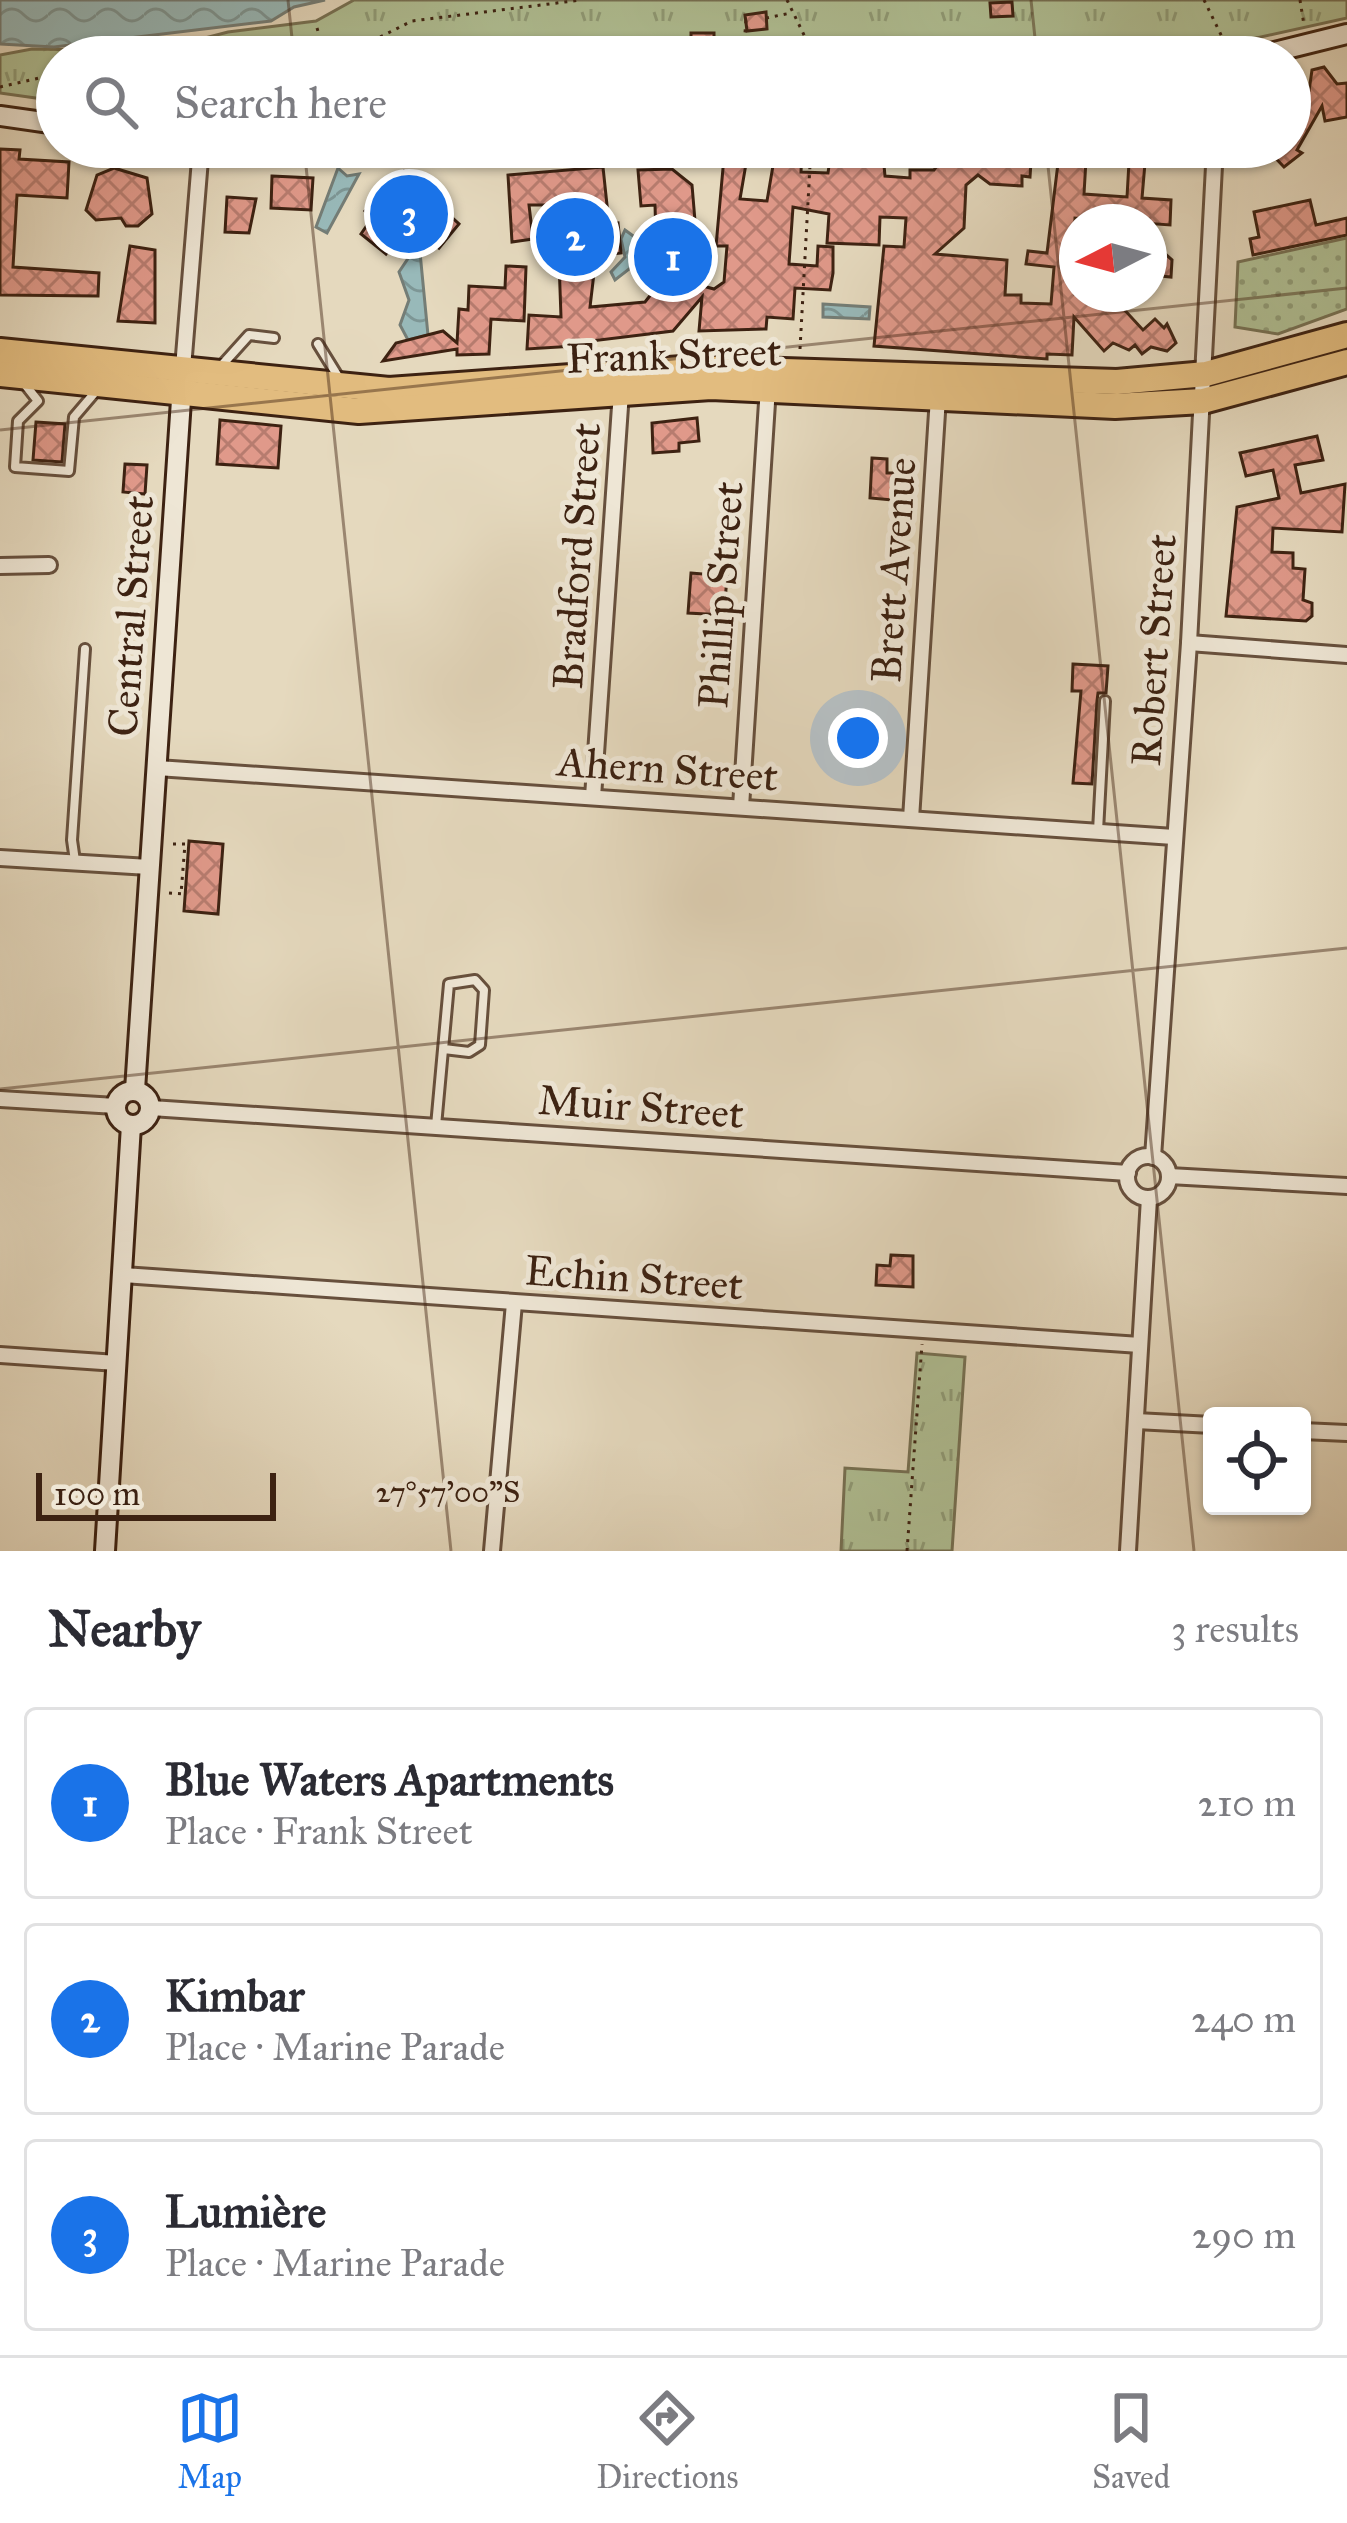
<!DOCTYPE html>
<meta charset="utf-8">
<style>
body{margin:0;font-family:"IM FELL Great Primer",serif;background:#f2f2f3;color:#2b2b33}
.controls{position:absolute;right:36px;bottom:36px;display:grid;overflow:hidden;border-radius:12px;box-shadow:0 3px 9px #0004}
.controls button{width:108px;height:108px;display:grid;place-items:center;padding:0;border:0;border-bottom:3px solid #e1e1e2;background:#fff;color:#2b2b33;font:60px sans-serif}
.compass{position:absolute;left:1059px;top:204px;width:108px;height:108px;border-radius:50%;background:#fff;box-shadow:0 3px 9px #0004;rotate:264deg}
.scale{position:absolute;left:36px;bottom:30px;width:240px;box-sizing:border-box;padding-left:12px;border:6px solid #3d2212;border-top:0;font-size:33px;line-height:42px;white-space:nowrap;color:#3d2212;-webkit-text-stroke:9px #eee6d5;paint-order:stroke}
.you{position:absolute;left:858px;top:738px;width:42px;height:42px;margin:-30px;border:9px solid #fff;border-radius:50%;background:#1a73e8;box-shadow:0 0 0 18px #1a73e833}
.badge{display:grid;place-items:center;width:78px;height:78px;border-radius:50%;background:#1a73e8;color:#fff;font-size:39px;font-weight:700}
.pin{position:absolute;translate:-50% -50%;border:6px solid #fff;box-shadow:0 3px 12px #0006}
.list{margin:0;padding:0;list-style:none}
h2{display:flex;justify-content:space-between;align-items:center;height:156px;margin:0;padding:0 48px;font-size:51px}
h2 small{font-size:39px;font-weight:400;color:#7c7c81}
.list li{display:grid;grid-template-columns:78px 1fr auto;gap:36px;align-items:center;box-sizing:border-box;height:192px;margin:0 24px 24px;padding:0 24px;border:3px solid #e1e1e2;border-radius:12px}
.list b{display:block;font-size:45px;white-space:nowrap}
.list p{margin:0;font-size:39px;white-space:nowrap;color:#7c7c81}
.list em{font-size:39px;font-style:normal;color:#7c7c81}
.icon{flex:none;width:66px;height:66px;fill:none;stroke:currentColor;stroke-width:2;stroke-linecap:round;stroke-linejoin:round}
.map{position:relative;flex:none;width:1347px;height:1551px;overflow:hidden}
.search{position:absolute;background:#fff;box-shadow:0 3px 9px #0004;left:36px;right:36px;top:36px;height:132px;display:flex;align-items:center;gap:30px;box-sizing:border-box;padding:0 42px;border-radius:66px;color:#7c7c81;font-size:45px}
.sheet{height:804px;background:#fff}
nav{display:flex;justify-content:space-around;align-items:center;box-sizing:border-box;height:168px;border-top:3px solid #e1e1e2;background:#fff;font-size:33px;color:#7c7c81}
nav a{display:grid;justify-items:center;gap:6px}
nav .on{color:#1a73e8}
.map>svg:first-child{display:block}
.grass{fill:url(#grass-dots);stroke:#767154;stroke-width:3}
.park{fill:url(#park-tufts);stroke:#767154;stroke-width:3}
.water{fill:url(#water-waves);stroke:#747d76;stroke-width:3}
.building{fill:url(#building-cross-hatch);stroke:#3d2212;stroke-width:3;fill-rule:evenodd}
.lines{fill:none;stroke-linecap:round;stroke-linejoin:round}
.lane-casing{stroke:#67503d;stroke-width:14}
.street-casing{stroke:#67503d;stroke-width:20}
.secondary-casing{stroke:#3d2212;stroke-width:24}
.highway-casing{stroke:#3d2212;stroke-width:30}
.path{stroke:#3d2212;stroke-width:3;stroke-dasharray:3 6;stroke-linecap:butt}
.lane{stroke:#eee6d5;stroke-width:8}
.street{stroke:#eee6d5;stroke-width:14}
.secondary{stroke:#eee6d5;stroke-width:18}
.highway{stroke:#e2bc7f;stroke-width:24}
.ticks{fill:none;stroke:#3d2212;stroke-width:3;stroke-opacity:0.45}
.labels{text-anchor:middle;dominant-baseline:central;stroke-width:10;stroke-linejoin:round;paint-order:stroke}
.street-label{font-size:42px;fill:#3d2212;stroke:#eee6d5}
.ticks-label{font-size:30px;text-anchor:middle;fill:#3d2212;stroke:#eee6d5;stroke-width:10;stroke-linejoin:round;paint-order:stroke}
</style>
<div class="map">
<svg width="1347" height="1551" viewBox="0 0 1347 1551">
<defs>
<pattern id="grass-dots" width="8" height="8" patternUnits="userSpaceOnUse" patternTransform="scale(3)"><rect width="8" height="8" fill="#b0c095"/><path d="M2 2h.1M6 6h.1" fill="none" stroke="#909c78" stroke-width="1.8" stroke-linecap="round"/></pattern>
<pattern id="park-tufts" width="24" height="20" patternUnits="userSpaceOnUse" patternTransform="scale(3)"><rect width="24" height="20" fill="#b0c095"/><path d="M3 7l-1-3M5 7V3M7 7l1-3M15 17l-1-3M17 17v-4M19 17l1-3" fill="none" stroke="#909c78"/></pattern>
<pattern id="water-waves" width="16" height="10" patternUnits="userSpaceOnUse" patternTransform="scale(3)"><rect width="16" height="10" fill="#98b9b9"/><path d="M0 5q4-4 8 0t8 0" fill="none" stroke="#7d9695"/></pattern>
<pattern id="building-cross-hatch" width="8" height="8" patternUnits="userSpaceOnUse" patternTransform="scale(3)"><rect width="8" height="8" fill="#e0998a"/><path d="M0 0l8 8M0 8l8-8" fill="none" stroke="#b77c6f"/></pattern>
</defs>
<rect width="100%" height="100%" fill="#e5d9be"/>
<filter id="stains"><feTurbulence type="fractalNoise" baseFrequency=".00167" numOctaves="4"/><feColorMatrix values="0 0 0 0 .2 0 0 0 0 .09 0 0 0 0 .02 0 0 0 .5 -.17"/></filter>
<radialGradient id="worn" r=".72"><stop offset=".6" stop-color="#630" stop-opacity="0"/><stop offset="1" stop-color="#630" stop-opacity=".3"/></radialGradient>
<!-- grass -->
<polygon class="grass" points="1347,238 1347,309 1278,334 1235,327 1238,262"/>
<!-- park -->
<g class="park">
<polygon points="354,0 1347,0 1347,18 1170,57 57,57 57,101 0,93 0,55 32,49 155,51 228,32 316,21"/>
<polygon points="917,1353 965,1357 952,1551 841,1551 845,1468 908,1472"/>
</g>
<!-- water -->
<g class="water">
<polygon points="0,0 325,0 294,7 271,21 54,47 0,44"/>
<polygon points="338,168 347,176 359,174 327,233 316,227"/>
<polygon points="625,230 636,238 633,266 615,280 611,272 625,257 621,239"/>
<polygon points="419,242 428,335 408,340 400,325 409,300 399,272"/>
<polygon points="823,304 870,307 869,319 823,317"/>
</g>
<!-- building -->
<g class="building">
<polygon points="1012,2 1013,16 991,17 990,3"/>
<polygon points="766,12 767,29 747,31 745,15"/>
<polygon points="691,33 714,33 714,47 691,48"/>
<polygon points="1324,67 1337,84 1347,83 1347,117 1325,121 1322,106 1297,150 1302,153 1284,167 1265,147 1290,147 1290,107 1309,91 1312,70"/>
<path d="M 849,147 L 883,155 L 885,176 L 910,178 L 910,170 L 934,170 L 951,147 L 971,147 L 970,160 L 993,147 L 1032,147 L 1030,177 L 1022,176 L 1022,186 L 990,184 L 978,175 L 966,185 L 964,228 L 935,254 L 1007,260 L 1005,295 L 1021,295 L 1021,303 L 1051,304 L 1054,267 L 1026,264 L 1028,251 L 1047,253 L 1060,147 L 1187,147 L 1186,166 L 1145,163 L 1142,198 L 1171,200 L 1170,225 L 1075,218 L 1073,261 L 1075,294 L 1131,294 L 1119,304 L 1143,330 L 1155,319 L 1164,328 L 1167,324 L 1176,343 L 1167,351 L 1151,347 L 1142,354 L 1135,345 L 1129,350 L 1113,343 L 1104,351 L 1074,317 L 1072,355 L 1047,354 L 1047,359 L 874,346 L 884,246 L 904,247 L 906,218 L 880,217 L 879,245 L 827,243 L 829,214 L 793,207 L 789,264 L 817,266 L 818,246 L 833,247 L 833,273 L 830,290 L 795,288 L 793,319 L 767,317 L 766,329 L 699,331 L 702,297 L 673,331 L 591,341 L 591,345 L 527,349 L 529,315 L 561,317 L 557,205 L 529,205 L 533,239 L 512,242 L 508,175 L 603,167 L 609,224 L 618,223 L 621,253 L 596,256 L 590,307 L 645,302 L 671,269 L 657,271 L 655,205 L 641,206 L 638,170 L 672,169 L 692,185 L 697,245 L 689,249 L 692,283 L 714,289 L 724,282 L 727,246 L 716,246 L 724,157 L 747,158 L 740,199 L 767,201 L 776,148 L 802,150 L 801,172 L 828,173 L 831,152 L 849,153 ZM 1086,160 L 1129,162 L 1127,197 L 1084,194 Z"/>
<polygon points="0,149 20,150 19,159 69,162 67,198 17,195 13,267 99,273 98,296 0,295"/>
<polygon points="114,168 147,178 152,214 138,226 126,226 121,218 96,220 86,210 97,175"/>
<polygon points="404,171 450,203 445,211 459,224 439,248 417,229 404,230 386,254 361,234 372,218 365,211"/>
<polygon points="272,176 313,178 311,210 271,208"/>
<polygon points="227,197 256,199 249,233 225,232"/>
<polygon points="1310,200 1316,225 1347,218 1347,235 1253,255 1250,239 1259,237 1254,212"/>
<polygon points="130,246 155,250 155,323 118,321"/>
<polygon points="1149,249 1161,250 1172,260 1171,277 1149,275"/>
<polygon points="506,266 526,267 524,321 491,319 489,354 457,355 457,349 383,361 396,343 443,331 457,343 459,309 468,310 469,286 505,288"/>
<polygon points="697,418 699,441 679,443 679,451 653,453 652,423"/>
<polygon points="220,420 281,426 278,468 217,464"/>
<polygon points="36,422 65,424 62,462 33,460"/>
<polygon points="1317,436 1323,460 1295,465 1301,493 1345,484 1342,532 1273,528 1272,552 1293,553 1293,568 1305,569 1303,600 1312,603 1312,616 1306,621 1226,616 1237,507 1279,498 1273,470 1246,476 1240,453"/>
<polygon points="872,458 887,459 887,473 905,473 904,501 870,498"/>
<polygon points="125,464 147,465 145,494 123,492"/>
<polygon points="691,573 727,576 724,615 688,613"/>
<polygon points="1073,664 1108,666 1106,693 1098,693 1097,701 1092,784 1073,783 1081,691 1072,691"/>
<polygon points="189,841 223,844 218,914 184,911"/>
<polygon points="891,1255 913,1256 913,1287 876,1285 877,1265 890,1266"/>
</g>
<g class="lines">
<!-- lane casing -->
<g class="lane-casing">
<g id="lane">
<polyline points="318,344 339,378"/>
<polyline points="222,365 249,335 274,338"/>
<polyline points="23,382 38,401 18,421 15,467 69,471 74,417 97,390"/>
<polyline points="1098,831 1105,701"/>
<polyline points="75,861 72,840 85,649"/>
<polyline points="436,1126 449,984 475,980 484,990 480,1045 469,1052 444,1049"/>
</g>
</g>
<!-- street casing -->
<g class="street-casing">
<g id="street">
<polyline points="183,368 201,147"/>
<polyline points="0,566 49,565"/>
<polyline points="1189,643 1347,655"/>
<polyline points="157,768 1174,837"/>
<polyline points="593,797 621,392"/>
<polyline points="741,807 768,387"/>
<polyline points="911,819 938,397"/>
<polyline points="0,858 149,867"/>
<polyline points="0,1099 116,1106"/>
<polyline points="151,1108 1128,1173"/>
<circle cx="1148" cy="1177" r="21"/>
<polyline points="1153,1157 1189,643 1215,147"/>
<polyline points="1169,1176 1347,1186"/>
<polyline points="123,1275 1140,1345"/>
<polyline points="0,1355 117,1363"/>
<polyline points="1136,1421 1212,1425"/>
<polyline points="1302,1431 1347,1433"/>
<polyline points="492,1551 514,1303"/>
<polyline points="1128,1551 1149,1198"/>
</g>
</g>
<!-- secondary casing -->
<g class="secondary-casing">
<g id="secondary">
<polyline points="1254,57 1347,34"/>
<polyline points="0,116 57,124"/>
<polyline points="254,147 496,147"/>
<polyline points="135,1090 182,385"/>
<circle cx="133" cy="1108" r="17"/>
<polyline points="105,1551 131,1125"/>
</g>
</g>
<!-- highway casing -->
<g class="highway-casing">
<g id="highway">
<polyline points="0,351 389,390 696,368 1117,382 1206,374 1347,335"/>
<polyline points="0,374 359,411 711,387 1115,406 1203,401 1347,362"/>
</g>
</g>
<!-- path -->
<g class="path">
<polyline points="787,0 806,39 803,57"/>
<polyline points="1204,0 1226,45"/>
<polyline points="1300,0 1304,25"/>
<polyline points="766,18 791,13"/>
<polyline points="317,28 325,54"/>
<polyline points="266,42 270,57"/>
<polyline points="701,48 706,57"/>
<polyline points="322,57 340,57 412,21 581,0"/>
<polyline points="714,57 744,45 746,20"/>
<polyline points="0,87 57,74"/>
<polyline points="800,349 811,147"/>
<polyline points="173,844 185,844 181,894"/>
<polyline points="169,893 185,894"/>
<polyline points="907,1551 922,1344"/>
</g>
<!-- lane -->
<use href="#lane" class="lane"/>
<!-- street -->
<use href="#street" class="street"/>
<!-- secondary -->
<use href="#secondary" class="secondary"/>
<!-- highway -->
<use href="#highway" class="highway"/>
</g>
<!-- ticks -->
<path class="ticks" d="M 288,0 L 294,57M 1031,0 L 1037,57M 304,147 L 451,1551M 1046,147 L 1194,1551M 0,430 L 1347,288M 0,1089 L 1347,948"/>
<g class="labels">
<!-- street labels -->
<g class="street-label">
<text transform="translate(674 355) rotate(-2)">Frank Street</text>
<text transform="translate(577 556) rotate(-86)">Bradford Street</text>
<text transform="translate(894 570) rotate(-86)">Brett Avenue</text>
<text transform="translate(721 595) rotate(-86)">Phillip Street</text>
<text transform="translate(131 616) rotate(-86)">Central Street</text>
<text transform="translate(1154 650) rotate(-86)">Robert Street</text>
<text transform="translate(668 769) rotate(4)">Ahern Street</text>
<text transform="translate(641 1107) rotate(4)">Muir Street</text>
<text transform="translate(634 1278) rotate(4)">Echin Street</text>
</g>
</g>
<g class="ticks-label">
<text x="448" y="1502">27°57'00"S</text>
</g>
<rect width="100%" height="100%" filter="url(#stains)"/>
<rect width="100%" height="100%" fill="url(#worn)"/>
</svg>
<div class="controls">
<button><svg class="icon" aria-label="locate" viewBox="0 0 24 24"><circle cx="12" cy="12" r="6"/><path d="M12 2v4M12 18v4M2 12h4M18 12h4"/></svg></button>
</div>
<svg class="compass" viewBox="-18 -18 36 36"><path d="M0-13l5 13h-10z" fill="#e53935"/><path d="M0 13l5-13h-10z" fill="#7c7c81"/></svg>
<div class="scale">100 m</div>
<div class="you"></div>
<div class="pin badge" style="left:673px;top:257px">1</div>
<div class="pin badge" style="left:575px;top:237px">2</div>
<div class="pin badge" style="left:409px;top:214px">3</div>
<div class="search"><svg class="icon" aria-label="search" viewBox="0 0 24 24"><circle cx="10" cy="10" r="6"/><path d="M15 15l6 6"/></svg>Search here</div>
</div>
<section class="sheet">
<h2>Nearby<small>3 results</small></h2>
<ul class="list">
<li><span class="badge">1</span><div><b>Blue Waters Apartments</b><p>Place · Frank Street</p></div><em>210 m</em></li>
<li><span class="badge">2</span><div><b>Kimbar</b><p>Place · Marine Parade</p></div><em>240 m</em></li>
<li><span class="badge">3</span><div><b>Lumière</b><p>Place · Marine Parade</p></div><em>290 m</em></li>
</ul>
</section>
<nav>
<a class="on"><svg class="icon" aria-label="map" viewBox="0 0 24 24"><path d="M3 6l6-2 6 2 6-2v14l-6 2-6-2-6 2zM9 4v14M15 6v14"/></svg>Map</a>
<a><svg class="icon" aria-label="directions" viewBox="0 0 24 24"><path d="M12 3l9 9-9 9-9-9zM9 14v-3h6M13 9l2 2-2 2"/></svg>Directions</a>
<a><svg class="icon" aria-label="saved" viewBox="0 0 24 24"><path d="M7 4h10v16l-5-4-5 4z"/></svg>Saved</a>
</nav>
